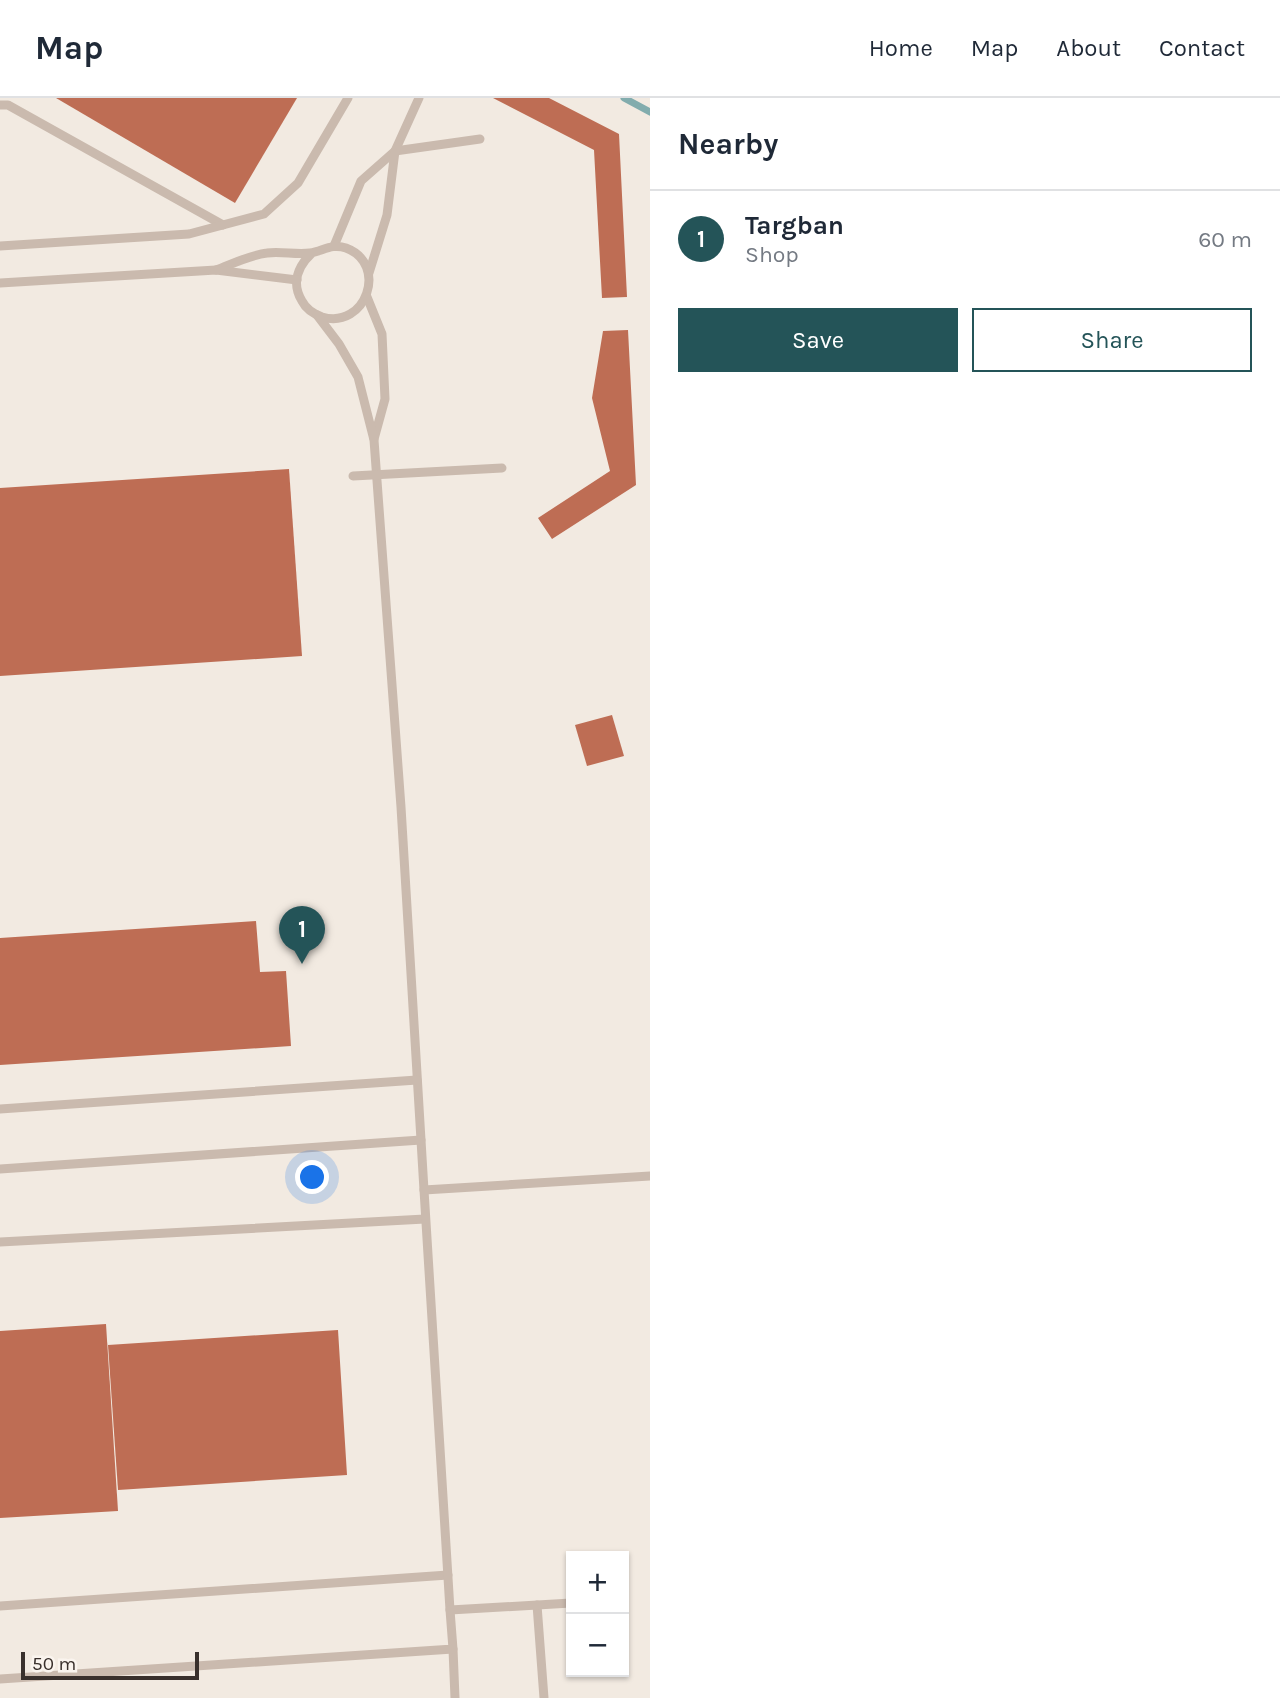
<!DOCTYPE html>
<meta charset="utf-8">
<style>
body{margin:0;font-family:Karla,sans-serif;background:#f2f2f3;color:#1f2937}
.controls{position:absolute;right:21px;bottom:21px;display:grid;overflow:hidden;border-radius:0px;box-shadow:0 2px 5px #0004}
.controls button{width:63px;height:63px;display:grid;place-items:center;padding:0;border:0;border-bottom:2px solid #e0e1e3;background:#fff;color:#1f2937;font:35px sans-serif}
.scale{position:absolute;left:21px;bottom:18px;width:178px;box-sizing:border-box;padding-left:7px;border:4px solid #39302c;border-top:0;font-size:19px;line-height:24px;white-space:nowrap;color:#39302c;-webkit-text-stroke:5px #faf4ee;paint-order:stroke}
.you{position:absolute;left:313px;top:1080px;width:24px;height:24px;margin:-18px;border:5px solid #fff;border-radius:50%;background:#1a73e8;box-shadow:0 0 0 10px #1a73e833}
.badge{display:grid;place-items:center;width:46px;height:46px;border-radius:50%;background:#245458;color:#fff;font-size:23px;font-weight:700}
.pin{position:absolute;translate:-50% -58px;filter:drop-shadow(0 2px 4px #0008)}
.pin::after{content:'';position:absolute;top:37px;width:24px;height:21px;background:inherit;clip-path:polygon(0 0,100% 0,50% 100%)}
.list{margin:0;padding:0;list-style:none}
h2{display:flex;justify-content:space-between;align-items:center;height:91px;margin:0;padding:0 28px;font-size:30px}
h2 small{font-size:23px;font-weight:400;color:#747a83}
.list li{display:grid;grid-template-columns:46px 1fr auto;gap:21px;align-items:center;box-sizing:border-box;height:98px;padding:0 28px;border-top:2px solid #e0e1e3}
.list b{display:block;font-size:26px;white-space:nowrap}
.list p{margin:0;font-size:23px;white-space:nowrap;color:#747a83}
.list em{font-size:23px;font-style:normal;color:#747a83}
.actions{display:flex;gap:14px;padding:21px 28px}
.actions a{flex:1;padding:16px 0;border:2px solid #245458;border-radius:0px;text-align:center;font-size:24px;color:#245458}
.actions .main{background:#245458;color:#fff}
.map{position:relative;flex:none;width:650px;height:1600px;overflow:hidden}
header{display:flex;align-items:center;gap:42px;box-sizing:border-box;height:98px;padding:0 35px;background:#fff;border-bottom:2px solid #e0e1e3}
header strong{font-size:33px}
nav{display:flex;gap:38px;margin-inline-start:auto;font-size:24px}
main{display:flex}
aside{flex:1;background:#fff}
.map>svg:first-child{display:block}
.lines{fill:none;stroke-linecap:round;stroke-linejoin:round}
.stream{stroke:#82acad;stroke-width:7}
.building{fill:#be6d54}
.lane{stroke:#cabaae;stroke-width:9}
</style>
<header>
<strong>Map</strong>
<nav><a>Home</a><a>Map</a><a>About</a><a>Contact</a></nav>
</header>
<main>
<div class="map">
<svg width="650" height="1600" viewBox="0 0 650 1600">
<rect width="100%" height="100%" fill="#f2eae1"/>
<g class="lines">
<!-- stream -->
<polyline class="stream" points="624,0 650,14"/>
</g>
<!-- building -->
<g class="building">
<polygon points="56,0 297,0 235,105"/>
<polygon points="493,0 549,0 619,36 627,199 602,200 594,52"/>
<polygon points="628,232 636,387 552,441 538,420 610,373 592,300 603,233"/>
<polygon points="289,371 302,558 0,578 0,390"/>
<polygon points="612,617 624,658 587,668 575,627"/>
<polygon points="256,823 260,874 286,873 291,948 0,967 0,840"/>
<polygon points="106,1226 118,1413 0,1420 0,1233"/>
<polygon points="338,1232 347,1377 118,1392 108,1247"/>
</g>
<g class="lines">
<!-- lane -->
<g class="lane">
<polyline points="0,7 8,7 223,127"/>
<polyline points="0,148 189,136 264,116 298,85 348,0"/>
<polyline points="334,148 361,83 395,53 480,41"/>
<path d="M 216,172 C 232,166 250,157 267,155 C 281,153 296,157 310,155 C 323,153 332,145 346,150 C 389,166 366,232 322,219 C 314,216 306,211 302,203 C 291,185 298,168 312,155"/>
<polyline points="369,175 387,117 395,53 419,0"/>
<polyline points="0,185 216,172 297,182"/>
<polyline points="367,199 382,236 385,301 374,341"/>
<polyline points="317,217 339,246 358,279 374,342 401,709 424,1092"/>
<polyline points="353,378 502,370"/>
<polyline points="0,1011 417,982"/>
<polyline points="0,1071 421,1042"/>
<polyline points="0,1144 425,1121"/>
<polyline points="537,1507 544,1600"/>
<polyline points="0,1508 448,1477"/>
<polyline points="450,1512 424,1092 650,1078"/>
<polyline points="453,1551 455,1600"/>
<polyline points="0,1581 453,1551 450,1512 571,1505"/>
</g>
</g>
</svg>
<div class="controls">
<button>+</button>
<button>−</button>
</div>
<div class="scale">50 m</div>
<div class="you"></div>
<div class="pin badge" style="left:302px;top:866px">1</div>
</div>
<aside>
<h2>Nearby<small></small></h2>
<ul class="list">
<li><span class="badge">1</span><div><b>Targban</b><p>Shop</p></div><em>60 m</em></li>
</ul>
<div class="actions"><a class="main">Save</a><a>Share</a></div>
</aside>
</main>
